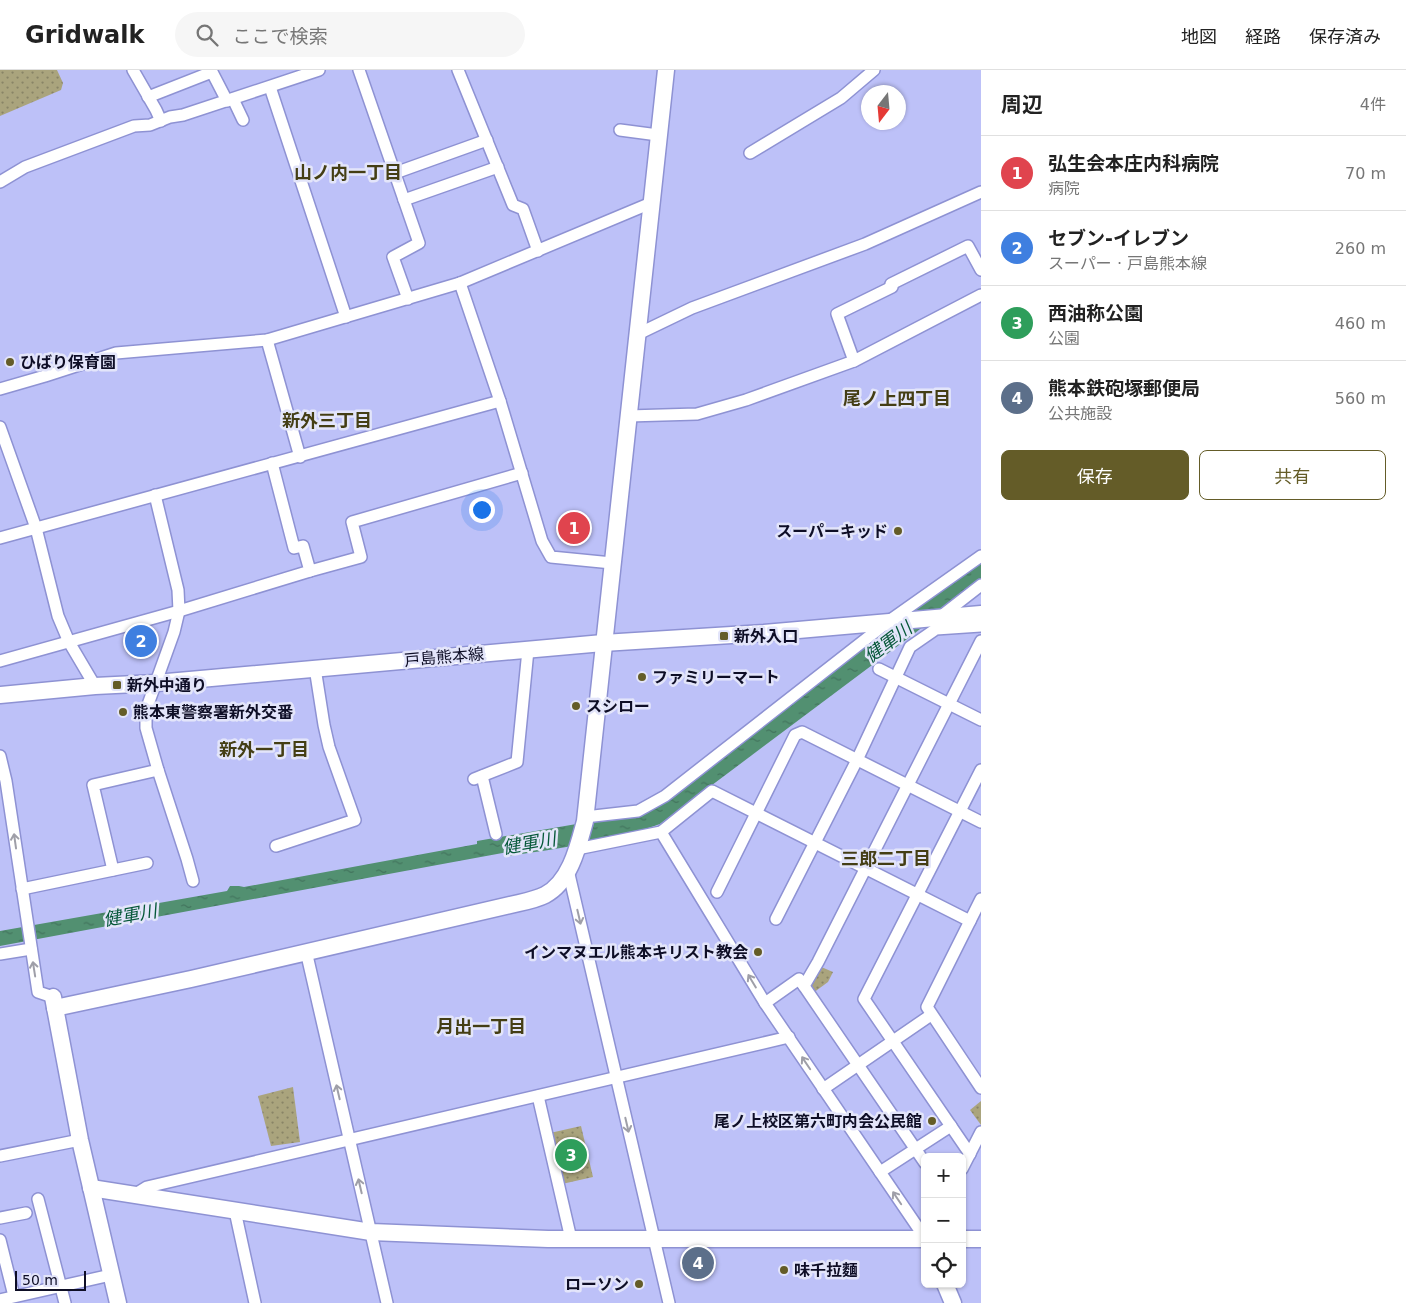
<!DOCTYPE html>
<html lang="ja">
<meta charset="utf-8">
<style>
body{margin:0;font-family:"DejaVu Sans","Noto Sans JP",sans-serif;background:#f6f6f6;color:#222}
.controls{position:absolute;right:15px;bottom:15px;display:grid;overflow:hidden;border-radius:8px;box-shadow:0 1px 4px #0004}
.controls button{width:45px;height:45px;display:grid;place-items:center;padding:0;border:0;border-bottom:1px solid #e0e0e0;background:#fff;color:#222;font:25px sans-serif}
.compass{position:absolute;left:861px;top:15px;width:45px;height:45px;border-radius:50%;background:#fff;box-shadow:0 1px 4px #0004;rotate:196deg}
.scale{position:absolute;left:15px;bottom:12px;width:71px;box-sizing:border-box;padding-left:5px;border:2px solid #0e0e26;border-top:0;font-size:14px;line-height:18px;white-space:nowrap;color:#0e0e26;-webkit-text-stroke:4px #e3e5fa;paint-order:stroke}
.you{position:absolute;left:481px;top:439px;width:18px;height:18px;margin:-12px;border:4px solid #fff;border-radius:50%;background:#1a73e8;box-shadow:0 0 0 8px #1a73e833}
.badge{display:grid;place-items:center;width:32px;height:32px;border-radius:50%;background:#645c28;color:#fff;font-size:16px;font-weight:700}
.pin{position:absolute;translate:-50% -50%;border:2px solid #fff;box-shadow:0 1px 5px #0006}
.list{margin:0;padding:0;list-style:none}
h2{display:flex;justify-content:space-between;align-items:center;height:65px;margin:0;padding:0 20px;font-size:21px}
h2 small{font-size:16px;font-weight:400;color:#767676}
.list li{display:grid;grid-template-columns:32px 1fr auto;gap:15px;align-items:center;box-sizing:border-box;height:75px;padding:0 20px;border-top:1px solid #e0e0e0}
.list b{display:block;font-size:19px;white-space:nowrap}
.list p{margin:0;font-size:16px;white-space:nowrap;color:#767676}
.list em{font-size:16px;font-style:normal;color:#767676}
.actions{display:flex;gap:10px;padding:15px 20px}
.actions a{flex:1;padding:11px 0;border:1px solid #645c28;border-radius:8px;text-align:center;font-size:18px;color:#645c28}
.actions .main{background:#645c28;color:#fff}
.icon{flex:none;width:28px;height:28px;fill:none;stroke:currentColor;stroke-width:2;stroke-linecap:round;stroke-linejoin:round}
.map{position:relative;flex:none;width:981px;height:1233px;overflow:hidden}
header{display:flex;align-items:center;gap:30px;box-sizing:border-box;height:70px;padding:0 25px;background:#fff;border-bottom:1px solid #e0e0e0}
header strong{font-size:24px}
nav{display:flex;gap:28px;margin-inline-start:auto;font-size:18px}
.search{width:350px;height:45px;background:#f6f6f6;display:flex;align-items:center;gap:12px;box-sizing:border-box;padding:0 18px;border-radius:28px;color:#767676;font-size:19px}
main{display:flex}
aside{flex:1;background:#fff}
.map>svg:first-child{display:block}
.park{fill:url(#park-dots)}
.water{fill:url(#water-ripples)}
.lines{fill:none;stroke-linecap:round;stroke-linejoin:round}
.street-casing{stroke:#8e92d3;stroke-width:14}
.secondary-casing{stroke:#8e92d3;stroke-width:19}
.street{stroke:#fff;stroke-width:11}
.secondary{stroke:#fff;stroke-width:16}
.oneway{stroke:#9f9fa8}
.poi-dot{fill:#645c28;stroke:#e3e5fa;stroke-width:2}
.labels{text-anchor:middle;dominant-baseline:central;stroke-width:5;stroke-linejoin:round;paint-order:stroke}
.poi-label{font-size:16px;font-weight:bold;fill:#0e0e26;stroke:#e3e5fa;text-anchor:start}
.street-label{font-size:16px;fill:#0e0e26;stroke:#e3e5fa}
.neighbourhood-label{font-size:18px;font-weight:bold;fill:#443e14;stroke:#e3e5fa}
.water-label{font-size:18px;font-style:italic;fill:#065839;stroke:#e3e5fa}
</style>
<header>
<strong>Gridwalk</strong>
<div class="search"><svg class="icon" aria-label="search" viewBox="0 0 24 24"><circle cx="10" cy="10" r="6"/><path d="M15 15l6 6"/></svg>ここで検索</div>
<nav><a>地図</a><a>経路</a><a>保存済み</a></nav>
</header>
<main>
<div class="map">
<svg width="981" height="1233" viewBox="0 0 981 1233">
<defs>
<pattern id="park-dots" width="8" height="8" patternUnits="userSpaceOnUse" patternTransform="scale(1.25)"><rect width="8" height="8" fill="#aaa47d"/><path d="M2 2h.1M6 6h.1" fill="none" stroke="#898466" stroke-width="1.8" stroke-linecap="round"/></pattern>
<pattern id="water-ripples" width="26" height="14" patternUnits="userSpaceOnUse" patternTransform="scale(1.25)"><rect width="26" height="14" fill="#529071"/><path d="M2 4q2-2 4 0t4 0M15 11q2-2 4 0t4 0" fill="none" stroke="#42745d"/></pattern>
</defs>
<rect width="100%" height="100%" fill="#bdc1f8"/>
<!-- park -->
<g class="park">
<polygon points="0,0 57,0 63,13 61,20 0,46"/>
<polygon points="819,896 833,902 828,912 813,923 811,917"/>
<polygon points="293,1017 300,1072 271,1076 258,1026"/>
<polygon points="981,1031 981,1055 970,1040"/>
<polygon points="581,1056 593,1107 562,1114 550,1063"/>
</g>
<!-- water -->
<path class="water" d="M 981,491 L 981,511 L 915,563 L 660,754 C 611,772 560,778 509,786 L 508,782 L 448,793 L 0,876 L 0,861 L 227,821 L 230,816 L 239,816 L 244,817 L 477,774 L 477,771 L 594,751 L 637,746 L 884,563 L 951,510 Z"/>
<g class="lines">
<!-- street casing -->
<g class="street-casing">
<g id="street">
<polyline points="133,0 156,40 161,51"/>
<polyline points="359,0 419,173 393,187 408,229"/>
<polyline points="458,0 513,135 523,139 538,181"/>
<polyline points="270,17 346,247"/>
<polyline points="148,27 212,2 227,31"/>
<polyline points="233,29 243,50"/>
<polyline points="620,60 658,65"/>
<polyline points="750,83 841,28 874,0"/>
<polyline points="395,103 487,70"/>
<polyline points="0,112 25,97 134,56 150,55 170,47 183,45 319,0"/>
<polyline points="404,130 498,97"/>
<polyline points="460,213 500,331 542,471 551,487 612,493"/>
<polyline points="891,214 968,176 981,200"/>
<polyline points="638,264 692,238 865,174 981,122"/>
<polyline points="267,270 300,387"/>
<polyline points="854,291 837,244 892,217"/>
<polyline points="0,319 45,306 116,283 267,270 460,213 651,133"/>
<polyline points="628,346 697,344 746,330 854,291 981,225"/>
<polyline points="0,357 36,458 58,546 69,572 95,616"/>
<polyline points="0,468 500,331"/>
<polyline points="310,501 361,487 352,452 522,403"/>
<polyline points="940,547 981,515"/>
<polyline points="0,591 179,541 310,501 303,476 294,478 272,393"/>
<polyline points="879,599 981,650"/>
<polyline points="0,686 6,711 38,922 53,927"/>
<polyline points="158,700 187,789 193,811"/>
<polyline points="482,706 496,764"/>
<polyline points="474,709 517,692 528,580"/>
<polyline points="585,747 638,741 665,726 889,551 981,486"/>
<polyline points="661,762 765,933 925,1168"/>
<polyline points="276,776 355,750 329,677 324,655 315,598"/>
<polyline points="577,779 661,762 712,721 970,851"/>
<polyline points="113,800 93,715 158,700 146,658 146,640 174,562 179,541 178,520 155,425"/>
<polyline points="568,800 669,1233"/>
<polyline points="22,819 147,793"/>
<polyline points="717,822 795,665 802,662 981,752"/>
<polyline points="981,829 927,937 981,1018"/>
<polyline points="776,849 857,690 910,577 936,559 981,556"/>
<polyline points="306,881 387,1233"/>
<polyline points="0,884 31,879"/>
<polyline points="765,933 799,909 804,916"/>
<polyline points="823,1019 931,945"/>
<polyline points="538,1026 571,1169"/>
<polyline points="970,1084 864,929 981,700"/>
<polyline points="0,1086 80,1070"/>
<polyline points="925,1093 804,916 818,892 981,571"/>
<polyline points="962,1099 981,1062"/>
<polyline points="880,1102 951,1056"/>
<polyline points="134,1125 147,1117 789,967"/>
<polyline points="38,1129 65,1233"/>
<polyline points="235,1141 255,1233"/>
<polyline points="0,1148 26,1143"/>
<polyline points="0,1170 14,1226"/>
<polyline points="0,1230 111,1205"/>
</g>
</g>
<!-- secondary casing -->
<g class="secondary-casing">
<g id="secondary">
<polyline points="0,625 95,616 156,613 603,573 764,563 981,544"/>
<polyline points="53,927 80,1070 118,1233"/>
<path d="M 55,938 L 191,909 L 519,833 C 528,831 537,829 545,825 C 570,812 578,777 585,751 L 666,0"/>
<polyline points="91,1118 371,1162 548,1169 925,1169"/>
<polyline points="962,1169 981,1169"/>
<polyline points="945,1214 953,1233"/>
</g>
</g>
<!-- street -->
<use href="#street" class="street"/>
<!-- secondary -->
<use href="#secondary" class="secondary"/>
</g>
<!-- one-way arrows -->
<defs><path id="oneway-shaft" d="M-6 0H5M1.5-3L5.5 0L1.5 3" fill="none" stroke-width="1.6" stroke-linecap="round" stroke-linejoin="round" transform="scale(1.25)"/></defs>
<g class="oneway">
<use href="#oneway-shaft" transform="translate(15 771) rotate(-98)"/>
<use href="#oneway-shaft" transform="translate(579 847) rotate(77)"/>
<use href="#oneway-shaft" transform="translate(34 899) rotate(-99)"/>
<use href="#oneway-shaft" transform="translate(752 911) rotate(-121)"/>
<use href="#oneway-shaft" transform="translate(806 993) rotate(-124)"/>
<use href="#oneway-shaft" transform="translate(338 1022) rotate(-103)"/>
<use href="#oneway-shaft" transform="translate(627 1055) rotate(77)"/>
<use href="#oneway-shaft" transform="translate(360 1116) rotate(-103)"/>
<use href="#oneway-shaft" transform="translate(897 1128) rotate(-124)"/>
</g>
<!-- markers -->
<g class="poi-dot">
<circle cx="10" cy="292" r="5"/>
<circle cx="898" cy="461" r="5"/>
<rect x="719" y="561" width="10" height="10" rx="2.5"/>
<circle cx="642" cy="607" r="5"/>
<rect x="112" y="610" width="10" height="10" rx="2.5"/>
<circle cx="576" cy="636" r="5"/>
<circle cx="123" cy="642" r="5"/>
<circle cx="758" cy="882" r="5"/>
<circle cx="932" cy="1051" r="5"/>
<circle cx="784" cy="1200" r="5"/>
<circle cx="639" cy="1214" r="5"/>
</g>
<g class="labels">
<!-- poi labels -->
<g class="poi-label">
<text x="20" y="292">ひばり保育園</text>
<text x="888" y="461" text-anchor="end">スーパーキッド</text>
<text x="734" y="566">新外入口</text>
<text x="652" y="607">ファミリーマート</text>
<text x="127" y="615">新外中通り</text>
<text x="586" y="636">スシロー</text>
<text x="133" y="642">熊本東警察署新外交番</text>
<text x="748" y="882" text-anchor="end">インマヌエル熊本キリスト教会</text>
<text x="922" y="1051" text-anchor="end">尾ノ上校区第六町内会公民館</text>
<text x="794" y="1200">味千拉麵</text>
<text x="629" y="1214" text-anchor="end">ローソン</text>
</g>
<!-- street labels -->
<g class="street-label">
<text transform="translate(444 587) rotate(-5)">戸島熊本線</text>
</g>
<!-- neighbourhood labels -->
<g class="neighbourhood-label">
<text x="348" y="102">山ノ内一丁目</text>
<text x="897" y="328">尾ノ上四丁目</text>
<text x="327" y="350">新外三丁目</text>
<text x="264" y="679">新外一丁目</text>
<text x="886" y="788">三郎二丁目</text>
<text x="481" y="956">月出一丁目</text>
</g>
<!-- water labels -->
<g class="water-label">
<text transform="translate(888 572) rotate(-37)">健軍川</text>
<text transform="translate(529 773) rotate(-10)">健軍川</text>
<text transform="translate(130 845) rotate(-10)">健軍川</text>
</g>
</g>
</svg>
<div class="controls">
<button>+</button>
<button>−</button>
<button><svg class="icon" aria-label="locate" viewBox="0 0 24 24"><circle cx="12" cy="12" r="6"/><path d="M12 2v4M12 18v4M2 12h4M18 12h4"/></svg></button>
</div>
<svg class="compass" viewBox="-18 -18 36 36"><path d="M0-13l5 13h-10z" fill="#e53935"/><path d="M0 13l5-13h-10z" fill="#767676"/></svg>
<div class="scale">50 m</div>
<div class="you"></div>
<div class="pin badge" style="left:574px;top:458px;background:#e0444e">1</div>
<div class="pin badge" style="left:141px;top:571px;background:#3f7fe0">2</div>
<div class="pin badge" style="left:571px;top:1085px;background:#2e9e5b">3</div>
<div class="pin badge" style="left:698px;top:1193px;background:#5c6f8a">4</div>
</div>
<aside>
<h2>周辺<small>4件</small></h2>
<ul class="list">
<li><span class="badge" style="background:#e0444e">1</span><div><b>弘生会本庄内科病院</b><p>病院</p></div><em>70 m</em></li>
<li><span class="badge" style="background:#3f7fe0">2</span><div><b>セブン-イレブン</b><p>スーパー · 戸島熊本線</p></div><em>260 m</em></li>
<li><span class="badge" style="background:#2e9e5b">3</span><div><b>西油称公園</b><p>公園</p></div><em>460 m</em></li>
<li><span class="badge" style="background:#5c6f8a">4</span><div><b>熊本鉄砲塚郵便局</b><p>公共施設</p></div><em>560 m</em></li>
</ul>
<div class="actions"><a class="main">保存</a><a>共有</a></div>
</aside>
</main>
